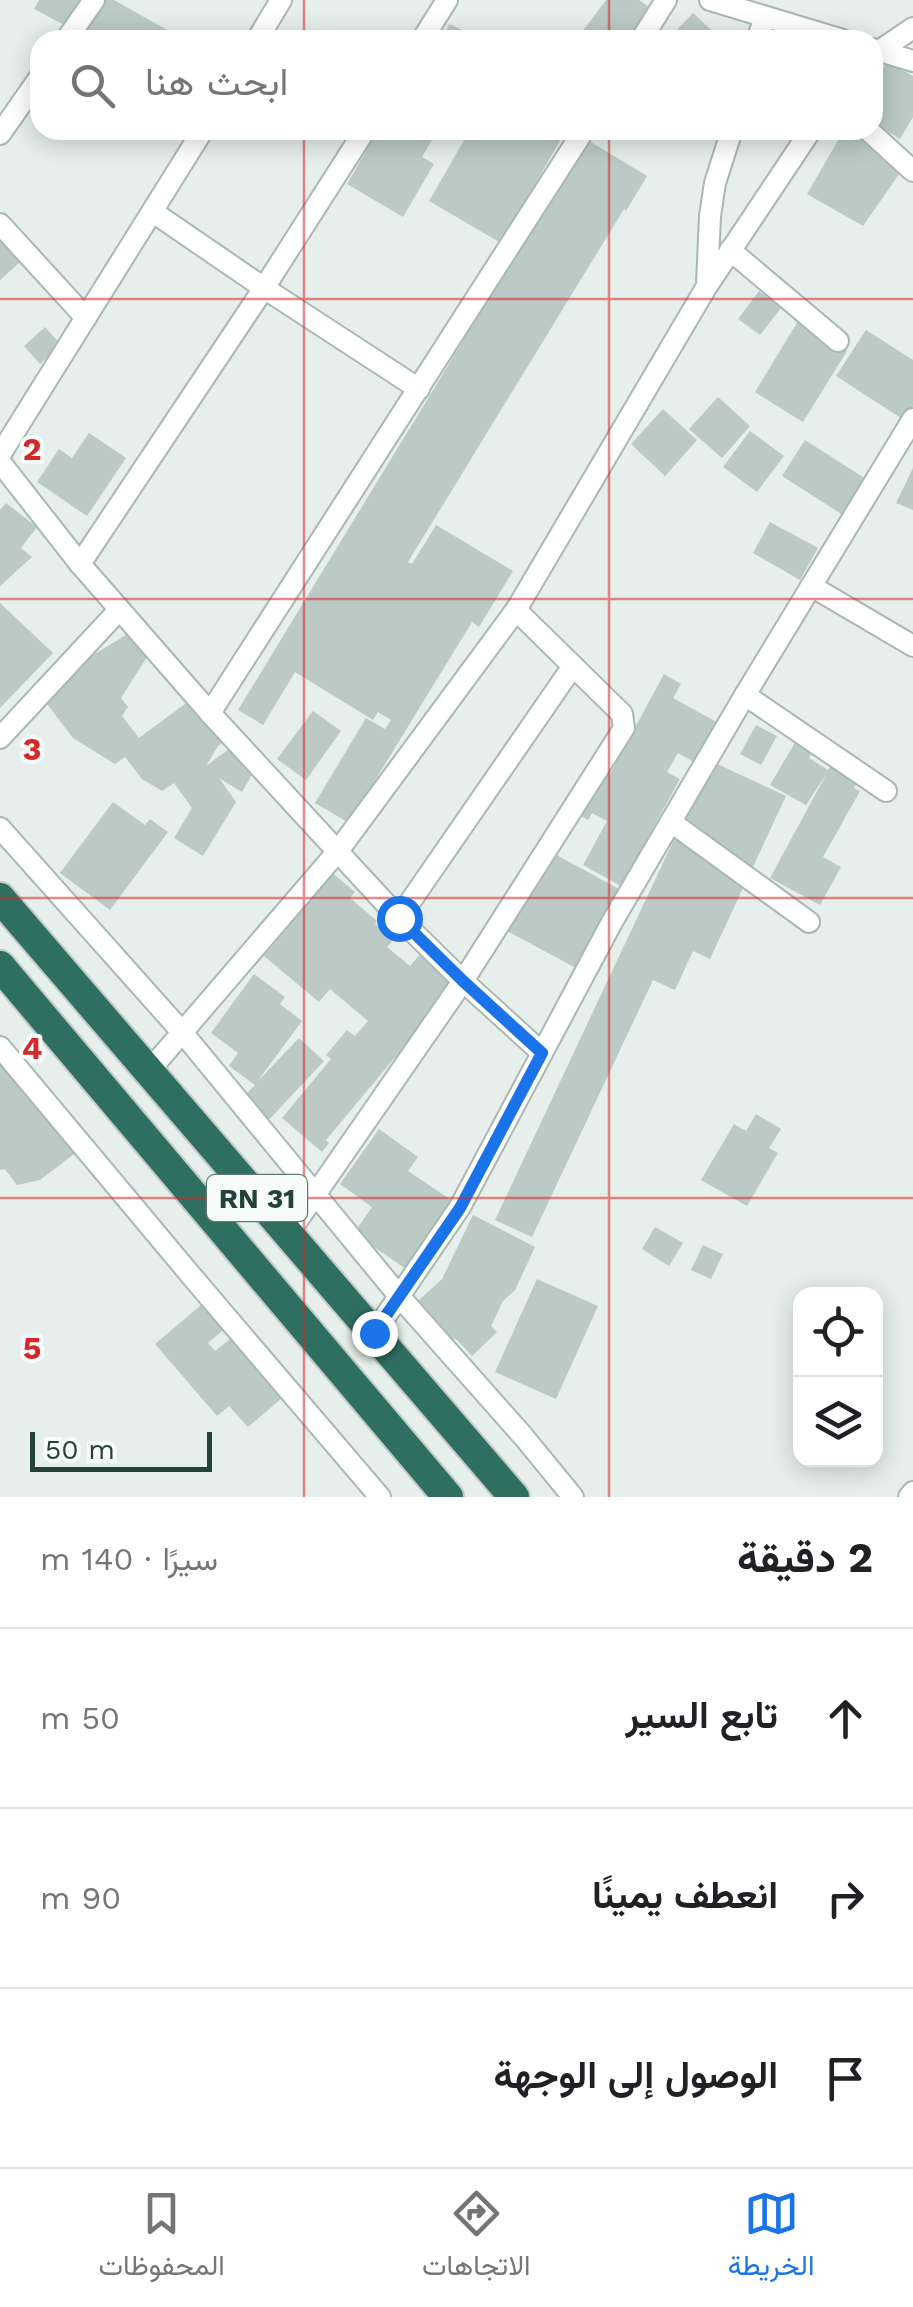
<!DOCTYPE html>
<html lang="ar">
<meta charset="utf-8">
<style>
body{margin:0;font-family:"Work Sans",Vazirmatn,sans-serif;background:#f2f2f2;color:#202124;direction:rtl}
.controls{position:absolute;right:30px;bottom:30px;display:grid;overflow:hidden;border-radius:20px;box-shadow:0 5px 25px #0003}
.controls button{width:90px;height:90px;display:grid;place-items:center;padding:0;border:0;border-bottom:2px solid #e0e0e0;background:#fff;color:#202124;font:50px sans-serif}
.scale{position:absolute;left:30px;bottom:25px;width:182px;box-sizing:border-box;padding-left:10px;border:5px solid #24423a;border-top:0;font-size:28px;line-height:35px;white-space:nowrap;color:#24423a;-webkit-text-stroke:8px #f7fbf9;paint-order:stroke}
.stop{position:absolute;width:30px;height:30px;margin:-22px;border:8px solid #1a73e8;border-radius:50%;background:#fff}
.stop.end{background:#1a73e8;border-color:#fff;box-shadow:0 2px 10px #0008}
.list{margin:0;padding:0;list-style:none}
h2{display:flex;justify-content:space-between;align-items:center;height:130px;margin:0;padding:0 40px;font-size:42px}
h2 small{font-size:32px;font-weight:400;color:#757577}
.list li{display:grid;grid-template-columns:65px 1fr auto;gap:30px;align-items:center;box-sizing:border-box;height:180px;padding:0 40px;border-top:2px solid #e0e0e0}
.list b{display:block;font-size:38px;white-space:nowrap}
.list em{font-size:32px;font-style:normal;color:#757577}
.icon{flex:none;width:55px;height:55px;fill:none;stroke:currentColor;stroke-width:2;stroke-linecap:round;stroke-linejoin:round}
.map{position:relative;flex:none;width:913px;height:1497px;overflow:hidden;direction:ltr}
.search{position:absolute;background:#fff;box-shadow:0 5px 25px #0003;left:30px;right:30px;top:30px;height:110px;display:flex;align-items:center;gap:25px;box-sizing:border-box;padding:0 35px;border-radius:30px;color:#757577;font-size:38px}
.sheet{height:670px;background:#fff}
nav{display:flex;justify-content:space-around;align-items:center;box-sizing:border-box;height:140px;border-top:2px solid #e0e0e0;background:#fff;font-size:28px;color:#757577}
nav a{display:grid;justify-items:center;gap:5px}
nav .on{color:#1a73e8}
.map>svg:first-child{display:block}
.building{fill:#bbcac4}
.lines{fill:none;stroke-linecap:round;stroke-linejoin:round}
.street-casing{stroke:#a8b8b2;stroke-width:24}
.highway-casing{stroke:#c2cac8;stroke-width:34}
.street{stroke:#fff;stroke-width:20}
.highway{stroke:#2f6f62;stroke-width:30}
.route{stroke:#1a73e8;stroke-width:12}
.grid{fill:none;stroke:#d62828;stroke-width:2.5;stroke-opacity:0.55}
.labels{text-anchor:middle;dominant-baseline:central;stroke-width:8;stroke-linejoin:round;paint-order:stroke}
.shield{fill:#f7fbf9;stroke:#637a73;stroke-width:2.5}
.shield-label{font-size:28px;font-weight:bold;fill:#24423a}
.grid-label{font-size:32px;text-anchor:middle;font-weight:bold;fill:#d62828;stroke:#f7fbf9;stroke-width:8;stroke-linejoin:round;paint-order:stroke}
</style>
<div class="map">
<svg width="913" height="1497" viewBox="0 0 913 1497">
<rect width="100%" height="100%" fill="#e6efeb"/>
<!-- building -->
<g class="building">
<polygon points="39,0 82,0 68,27 34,9"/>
<polygon points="102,0 114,0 185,40 79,40"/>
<polygon points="606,0 639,0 653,10 631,40 576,40"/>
<polygon points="693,13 722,40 667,40"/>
<polygon points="449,24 485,40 442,40"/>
<polygon points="887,61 913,76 913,117 900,139 873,123 873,85"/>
<polygon points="378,130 438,130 422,157 434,164 403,217 347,184"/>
<polygon points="470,130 477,130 485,134 487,130 547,130 546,133 560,141 501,243 429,201"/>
<polygon points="844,130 858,130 904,167 863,226 807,194"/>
<polygon points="586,139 647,176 626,211 624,209 408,562 412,564 436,525 513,571 479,627 472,622 349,823 315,803 366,718 385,729 391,720 378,712 373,720 295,672 263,725 238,710"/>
<polygon points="0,240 20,262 0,280"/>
<polygon points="759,291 781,308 760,335 738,319"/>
<polygon points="798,321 847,351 803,422 755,392"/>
<polygon points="45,327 61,345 40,364 24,346"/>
<polygon points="866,330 913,360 913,406 904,420 836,376"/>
<polygon points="718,397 750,426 722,458 689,429"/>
<polygon points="663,409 697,440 665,476 631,444"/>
<polygon points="750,431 784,456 757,492 723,467"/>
<polygon points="89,433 126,458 87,516 37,482 59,449 72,458"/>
<polygon points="805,440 866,479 843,515 782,476"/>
<polygon points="913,468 913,510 896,503"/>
<polygon points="6,503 37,527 21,548 32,557 0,586 0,510"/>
<polygon points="770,522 818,548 800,580 753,553"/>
<polygon points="0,603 53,653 0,708"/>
<polygon points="126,635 147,657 121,698 128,707 122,716 139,738 193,698 229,738 218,746 206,766 229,749 241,757 253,773 242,792 219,778 236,802 203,856 174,838 192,808 174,783 162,791 142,779 125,757 115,764 73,738 44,700 59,676"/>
<polygon points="664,674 681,684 673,698 722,725 699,765 678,753 667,772 680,779 621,886 583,865 607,821 592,813 588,820 574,812 599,767 610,774"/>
<polygon points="313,711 341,731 306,780 277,759"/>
<polygon points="756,725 777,736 761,765 740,754"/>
<polygon points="799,736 816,746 809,758 828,770 831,765 859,780 854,788 860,791 823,857 841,867 820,905 770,878 827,773 806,805 770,785"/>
<polygon points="711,761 786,796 710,959 693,951 675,990 653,980 532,1237 495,1220"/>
<polygon points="113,802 145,825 150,819 168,832 110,910 60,873"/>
<polygon points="551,852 619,889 576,968 507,931"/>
<polygon points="330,871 355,892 350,898 377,921 375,924 394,939 387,947 410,966 422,952 458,982 326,1140 329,1143 322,1152 282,1118 331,1059 326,1055 347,1030 355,1036 368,1021 330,989 319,1002 264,956 287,929 284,926"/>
<polygon points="254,974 285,997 280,1004 302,1021 257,1082 299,1038 324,1061 266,1123 241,1099 255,1085 229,1066 238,1053 211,1033"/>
<polygon points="0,1035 87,1144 40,1180 17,1185 5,1169 0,1170"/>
<polygon points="756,1114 781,1129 769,1148 778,1153 747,1206 701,1180 734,1124 746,1131"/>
<polygon points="379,1129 418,1157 408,1171 454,1202 406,1269 354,1233 372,1207 340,1184"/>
<polygon points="473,1215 535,1247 515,1290 503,1301 491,1326 497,1332 472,1356 457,1340 437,1331 416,1308 419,1300 442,1279"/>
<polygon points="655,1227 683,1243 669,1266 642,1249"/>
<polygon points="703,1245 723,1254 711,1279 691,1270"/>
<polygon points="537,1279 598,1306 556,1399 495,1372"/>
<polygon points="207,1300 228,1326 208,1343 215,1351 241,1330 295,1387 248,1427 229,1406 217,1416 155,1344"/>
</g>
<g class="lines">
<!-- street casing -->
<g class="street-casing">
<g id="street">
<polyline points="710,0 843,40"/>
<polyline points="66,40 94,0"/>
<polyline points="257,40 281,0"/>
<polyline points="422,40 447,0"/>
<polyline points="641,40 666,0"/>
<polyline points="757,40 765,17"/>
<polyline points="873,49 913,61"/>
<polyline points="873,57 879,51 913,28"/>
<polyline points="868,130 913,171"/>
<polyline points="0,134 40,77"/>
<polyline points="153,212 264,288 419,389"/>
<polyline points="0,224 86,318"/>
<polyline points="730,250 838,341"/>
<polyline points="707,284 710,216 715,183 732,130"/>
<polyline points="0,455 203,130"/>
<polyline points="0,462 80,564 210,713 399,918 463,981 542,1053"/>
<polyline points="80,564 264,288 365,130"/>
<polyline points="811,586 913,646"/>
<polyline points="745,695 886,791"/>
<polyline points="210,713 584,130"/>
<polyline points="0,738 119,610"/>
<polyline points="671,822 809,922"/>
<polyline points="0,828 182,1032 399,1296 523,1436 573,1497"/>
<polyline points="399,918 573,666"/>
<polyline points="0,1047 194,1279 380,1497"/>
<polyline points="149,1071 338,851 516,610 707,286 811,130"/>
<polyline points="288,1234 463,981 624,728 622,714 516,610"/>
<polyline points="374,1333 460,1207 612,922 745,695 913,419"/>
<polyline points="909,1497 913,1492"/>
</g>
</g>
<!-- highway casing -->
<g class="highway-casing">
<g id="highway">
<polyline points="0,898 514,1497"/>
<polyline points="0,966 448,1497"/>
</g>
</g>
<!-- street -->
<use href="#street" class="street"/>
<!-- highway -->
<use href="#highway" class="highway"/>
</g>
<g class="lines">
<!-- route -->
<polyline class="route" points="374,1333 460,1208 542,1053 463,981 399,918"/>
</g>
<!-- grid -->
<path class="grid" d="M 304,0 L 304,40M 609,0 L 609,40M 304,130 L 304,1497M 609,130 L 609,1497M 0,299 L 913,299M 0,599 L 913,599M 0,898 L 913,898M 0,1198 L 913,1198"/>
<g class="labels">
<!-- shield labels -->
<rect class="shield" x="207" y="1175" width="100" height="46" rx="8"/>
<g class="shield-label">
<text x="257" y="1198">RN 31</text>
</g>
</g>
<g class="grid-label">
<text x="32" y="460">2</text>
<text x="32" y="760">3</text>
<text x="32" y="1059">4</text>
<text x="32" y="1359">5</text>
</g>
</svg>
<div class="controls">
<button><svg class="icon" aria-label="locate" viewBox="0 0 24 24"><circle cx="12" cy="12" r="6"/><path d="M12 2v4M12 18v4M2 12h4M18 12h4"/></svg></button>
<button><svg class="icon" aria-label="layers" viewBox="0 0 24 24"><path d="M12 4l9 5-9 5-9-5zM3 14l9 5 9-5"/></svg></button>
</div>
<div class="scale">50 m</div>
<div class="stop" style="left:399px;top:918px"></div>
<div class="stop end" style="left:374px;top:1333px"></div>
<div class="search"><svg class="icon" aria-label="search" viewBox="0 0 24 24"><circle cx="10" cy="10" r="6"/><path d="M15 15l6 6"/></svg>ابحث هنا</div>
</div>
<section class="sheet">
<h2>2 دقيقة<small>سيرًا · 140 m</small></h2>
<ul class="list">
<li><svg class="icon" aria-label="ahead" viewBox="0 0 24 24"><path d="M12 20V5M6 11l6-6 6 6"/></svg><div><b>تابع السير</b></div><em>50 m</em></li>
<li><svg class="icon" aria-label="right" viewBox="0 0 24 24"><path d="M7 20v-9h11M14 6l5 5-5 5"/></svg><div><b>انعطف يمينًا</b></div><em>90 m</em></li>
<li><svg class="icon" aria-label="arrive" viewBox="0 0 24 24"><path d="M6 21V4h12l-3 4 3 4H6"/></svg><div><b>الوصول إلى الوجهة</b></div></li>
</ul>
</section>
<nav>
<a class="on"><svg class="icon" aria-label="map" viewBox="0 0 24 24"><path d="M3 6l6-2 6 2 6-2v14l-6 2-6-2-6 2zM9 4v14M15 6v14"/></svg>الخريطة</a>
<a><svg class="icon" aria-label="directions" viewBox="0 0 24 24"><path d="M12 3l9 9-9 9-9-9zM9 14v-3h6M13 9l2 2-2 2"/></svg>الاتجاهات</a>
<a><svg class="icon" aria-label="saved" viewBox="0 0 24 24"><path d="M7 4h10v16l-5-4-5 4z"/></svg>المحفوظات</a>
</nav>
